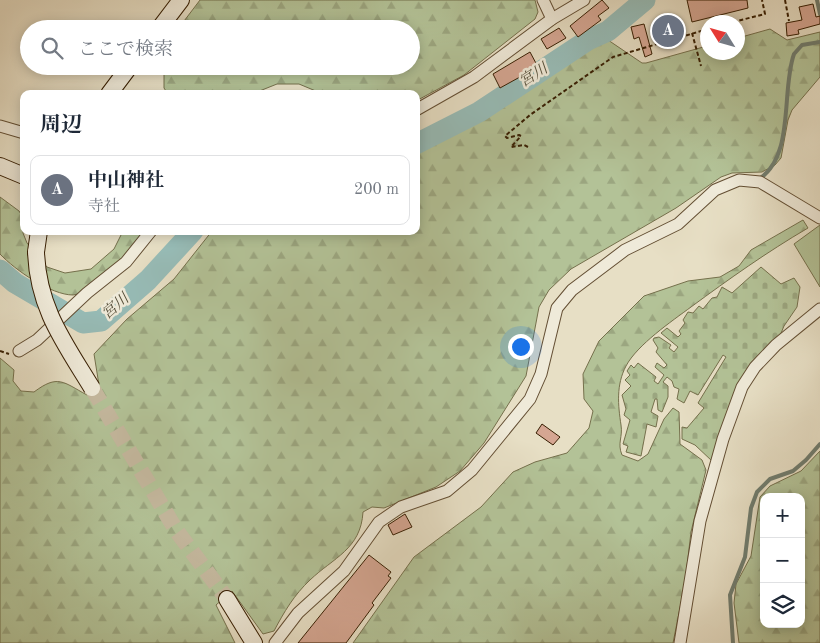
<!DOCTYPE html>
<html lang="ja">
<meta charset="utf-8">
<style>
body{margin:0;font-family:"Old Standard TT","Noto Serif JP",serif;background:#f2f2f3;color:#1f2937}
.controls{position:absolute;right:15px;bottom:15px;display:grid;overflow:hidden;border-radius:10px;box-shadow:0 2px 12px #0003}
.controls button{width:45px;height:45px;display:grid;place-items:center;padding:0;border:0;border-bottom:1px solid #e0e1e3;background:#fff;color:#1f2937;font:25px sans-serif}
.compass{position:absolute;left:700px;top:15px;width:45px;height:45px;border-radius:50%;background:#fff;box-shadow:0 2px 12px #0003;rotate:307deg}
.you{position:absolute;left:520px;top:346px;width:18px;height:18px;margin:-12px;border:4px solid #fff;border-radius:50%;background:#1a73e8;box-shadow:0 0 0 8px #1a73e833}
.badge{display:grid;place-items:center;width:32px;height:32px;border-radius:50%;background:#8f2418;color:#fff;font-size:16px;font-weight:700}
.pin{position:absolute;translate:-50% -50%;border:2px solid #fff;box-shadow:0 1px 5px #0006}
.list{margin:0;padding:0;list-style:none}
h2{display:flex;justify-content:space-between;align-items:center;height:65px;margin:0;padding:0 20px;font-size:21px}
h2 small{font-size:16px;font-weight:400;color:#747a83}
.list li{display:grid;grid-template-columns:32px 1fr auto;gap:15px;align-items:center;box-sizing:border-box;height:70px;margin:0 10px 10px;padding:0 10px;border:1px solid #e0e1e3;border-radius:10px}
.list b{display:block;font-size:19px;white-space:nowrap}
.list p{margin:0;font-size:16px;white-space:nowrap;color:#747a83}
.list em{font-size:16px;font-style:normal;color:#747a83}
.icon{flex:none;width:28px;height:28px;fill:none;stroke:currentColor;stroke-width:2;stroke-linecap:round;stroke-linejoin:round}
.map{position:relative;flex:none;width:820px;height:643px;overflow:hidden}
.search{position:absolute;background:#fff;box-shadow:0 2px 12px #0003;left:20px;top:20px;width:400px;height:55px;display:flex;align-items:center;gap:12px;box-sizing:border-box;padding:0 18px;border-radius:28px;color:#747a83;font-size:19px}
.panel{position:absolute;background:#fff;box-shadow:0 2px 12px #0003;left:20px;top:90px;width:400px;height:145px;border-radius:10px}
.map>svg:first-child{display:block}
.grass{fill:#b3c297;stroke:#75704c}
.forest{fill:url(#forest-firs);stroke:#75704c;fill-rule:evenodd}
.cemetery{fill:url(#cemetery-stones);stroke:#75704c}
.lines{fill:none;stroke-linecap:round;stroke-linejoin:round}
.stream{stroke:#717d6f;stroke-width:4}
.river{stroke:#97bcb7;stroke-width:21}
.building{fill:#d5a692;stroke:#371e02}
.secondary-tunnel{stroke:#c4b89e;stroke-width:16;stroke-dasharray:16 8;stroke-linecap:butt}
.minor-casing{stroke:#634e33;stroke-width:13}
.secondary-casing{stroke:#371e02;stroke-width:18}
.path{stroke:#371e02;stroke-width:2;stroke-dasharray:4 2.5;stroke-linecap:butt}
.minor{stroke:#efead9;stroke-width:11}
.secondary{stroke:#efead9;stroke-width:16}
.secondary-bridge-casing{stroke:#371e02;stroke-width:18;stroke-linecap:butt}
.secondary-bridge{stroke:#efead9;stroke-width:16}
.labels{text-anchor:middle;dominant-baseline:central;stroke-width:5;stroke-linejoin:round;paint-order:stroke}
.water-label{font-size:15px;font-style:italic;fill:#544d38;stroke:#efead9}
</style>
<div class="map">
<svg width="820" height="643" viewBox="0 0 820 643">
<defs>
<pattern id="forest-firs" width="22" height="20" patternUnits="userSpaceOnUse" patternTransform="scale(1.25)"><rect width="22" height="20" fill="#b3c297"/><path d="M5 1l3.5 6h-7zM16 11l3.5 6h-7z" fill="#9ba680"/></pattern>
<pattern id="cemetery-stones" width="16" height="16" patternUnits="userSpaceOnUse" patternTransform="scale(1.25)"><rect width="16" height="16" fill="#b3c297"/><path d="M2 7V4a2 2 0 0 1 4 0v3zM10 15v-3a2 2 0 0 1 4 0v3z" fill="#9ba680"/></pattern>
</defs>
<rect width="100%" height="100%" fill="#e7dfc5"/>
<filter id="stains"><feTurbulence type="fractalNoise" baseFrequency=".004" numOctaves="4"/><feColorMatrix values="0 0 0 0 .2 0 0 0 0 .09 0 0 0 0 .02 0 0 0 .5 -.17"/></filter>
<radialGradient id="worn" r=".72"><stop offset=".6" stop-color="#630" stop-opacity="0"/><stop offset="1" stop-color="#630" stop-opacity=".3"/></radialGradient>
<!-- grass -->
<polygon class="grass" points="820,225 820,287 794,244"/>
<!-- forest -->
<g class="forest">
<polygon points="200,0 535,0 538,12 535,19 464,75 416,101 416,94 323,94 299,84 277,84 252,94 168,94 164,88 164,66 411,66 411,29 178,29"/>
<path d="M 770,29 L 787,40 L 820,32 L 820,77 L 792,110 L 788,120 L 781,158 L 775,165 L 762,172 L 732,173 L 721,177 L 676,208 L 571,269 L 549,290 L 539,307 L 526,376 L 484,443 L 460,471 L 436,487 L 384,508 L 372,507 L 363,512 C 361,549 333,558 310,580 C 294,595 284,612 274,631 L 263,634 L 232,591 L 216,605 L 235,643 L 0,643 L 0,358 L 14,370 L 13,381 L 21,391 L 34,392 C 58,374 63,382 87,395 L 99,385 L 94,354 L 127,319 L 174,279 L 212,231 L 416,231 L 416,148 C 448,141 504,102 533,83 C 550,72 588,38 608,40 L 642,63 L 646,63 L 707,46 L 708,52 L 738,52 L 738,38 Z"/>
<path d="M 0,197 L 19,211 L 23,217 L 23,233 L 27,243 L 47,267 L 65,273 L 91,269 L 114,249 L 123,231 L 145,231 C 135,246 91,294 73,295 C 51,295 15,270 0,254 Z"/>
<path d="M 803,220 L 808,228 C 767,252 729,279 691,307 C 672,321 637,345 626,366 C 616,385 618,405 621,425 C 623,437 617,443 622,455 L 638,461 L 648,454 L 664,419 L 673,408 L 679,412 L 680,444 L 702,460 L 706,470 L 691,532 L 685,583 L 673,643 L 353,643 L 414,557 L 481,507 L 513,472 L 535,462 L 567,453 L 589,428 L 593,411 L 584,399 L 583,374 L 599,341 L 644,296 L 688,281 L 720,277 L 739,266 L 751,250 Z"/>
<path d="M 820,451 L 820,643 L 739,643 L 734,603 L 736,584 L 751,556 L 760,497 L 770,486 L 801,471 ZM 764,497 L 801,497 L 801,624 L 764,624 Z"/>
</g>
<!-- cemetery -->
<polygon class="cemetery" points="761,267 781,284 794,278 800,287 797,307 784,326 779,338 769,344 712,461 695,445 682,439 682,427 687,428 704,408 698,403 726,357 723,355 698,395 690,391 684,403 677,399 679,389 674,387 672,381 667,377 663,382 668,386 668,397 662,412 658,410 657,399 655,399 651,412 658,416 656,427 647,424 641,456 626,452 628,446 623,444 630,420 624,415 626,409 622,395 631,386 625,380 630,375 627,371 631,365 634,368 638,363 656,377 654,381 658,384 664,375 655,367 657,363 664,368 667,365 656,352 658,348 653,340 654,338 659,337 671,345 669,348 674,352 678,347 661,333 667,328 678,337 681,334 679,331 685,323 683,320 688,312 693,313 699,306 703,309 712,298 717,297 722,287 732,293"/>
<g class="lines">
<!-- stream -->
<g class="stream">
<polyline points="817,0 820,14"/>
<path d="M 759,179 C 795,156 781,90 794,54 L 802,45 L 820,42"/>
<polyline points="733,643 730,595 745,557 751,508 757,492 770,479 793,471 806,460 820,444"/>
</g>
<!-- river -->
<g class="river">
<polyline points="416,144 479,112 588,40 608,31 645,0"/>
<polyline points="0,270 15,283 83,323 101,321 148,280 193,231"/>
</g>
</g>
<!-- building -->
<g class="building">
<polygon points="602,0 609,8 598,16 601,20 578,37 570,26"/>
<polygon points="687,0 747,0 748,8 692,22"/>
<polygon points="813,4 816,17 820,16 820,24 798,30 799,34 787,36 786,23 802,20 799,7"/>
<polygon points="644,24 652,54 645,57 639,37 634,39 631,27"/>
<polygon points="559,28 566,38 547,49 541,39"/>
<polygon points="530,52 538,67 500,88 493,74"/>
<polygon points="542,424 560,437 553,445 536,433"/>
<polygon points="405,514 412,527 393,535 388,525"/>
<polygon points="369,555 391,572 388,576 391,578 372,603 374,605 346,643 298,643"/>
</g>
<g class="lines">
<!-- secondary-tunnel -->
<polyline class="secondary-tunnel" points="92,388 176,530 227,599"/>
<!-- minor casing -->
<g class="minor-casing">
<g id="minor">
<polyline points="543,0 552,19"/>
<polyline points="416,110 474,77 552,19 584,0"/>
<polyline points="0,126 24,133"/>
<polyline points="19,351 37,340 87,293 126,262 151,231"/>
<polyline points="275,643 298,613 344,571 379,522 401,507 447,491 472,470 530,399 541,374 557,308 572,290 625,250 678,224 715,190 739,180 760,182 820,218"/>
<polyline points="680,643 700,521 723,439 742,387 755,367 776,345 820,309"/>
</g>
</g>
<!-- secondary casing -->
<g class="secondary-casing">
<g id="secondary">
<polyline points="159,29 181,0"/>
<polyline points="109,94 130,66"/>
<polyline points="0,166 24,176"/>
<polyline points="36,252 39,231"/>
<polyline points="227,599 254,643"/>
</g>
</g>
<!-- path -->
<g class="path">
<polyline points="785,0 789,21"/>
<polyline points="733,22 765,14 762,0"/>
<polyline points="692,33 701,66"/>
<polyline points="528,147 524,145 511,147 521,136 519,135 507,138 505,136 530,115 613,57 708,29"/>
<polyline points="0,351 9,354"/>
</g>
<!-- minor -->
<use href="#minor" class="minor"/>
<!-- secondary -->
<use href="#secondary" class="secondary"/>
<!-- secondary-bridge casing -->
<g class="secondary-bridge-casing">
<path id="secondary-bridge" d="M 36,252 C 38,308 64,342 92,388"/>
</g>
<!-- secondary-bridge -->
<use href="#secondary-bridge" class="secondary-bridge"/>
</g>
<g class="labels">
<!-- water labels -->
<g class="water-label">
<text transform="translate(534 76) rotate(-33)">宮川</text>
<text transform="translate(116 307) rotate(-41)">宮川</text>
</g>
</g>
<rect width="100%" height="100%" filter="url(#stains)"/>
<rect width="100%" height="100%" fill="url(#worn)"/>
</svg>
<div class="controls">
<button>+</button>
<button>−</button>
<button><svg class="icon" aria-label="layers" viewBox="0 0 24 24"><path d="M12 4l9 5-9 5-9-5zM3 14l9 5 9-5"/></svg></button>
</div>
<svg class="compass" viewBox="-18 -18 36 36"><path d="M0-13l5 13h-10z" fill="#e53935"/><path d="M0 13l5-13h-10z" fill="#747a83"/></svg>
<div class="you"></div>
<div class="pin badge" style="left:668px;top:31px;background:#6b7280">A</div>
<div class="search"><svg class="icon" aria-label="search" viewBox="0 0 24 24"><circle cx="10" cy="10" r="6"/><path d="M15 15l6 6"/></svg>ここで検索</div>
<section class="panel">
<h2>周辺<small></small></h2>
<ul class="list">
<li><span class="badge" style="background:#6b7280">A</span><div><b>中山神社</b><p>寺社</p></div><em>200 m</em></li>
</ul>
</section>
</div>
